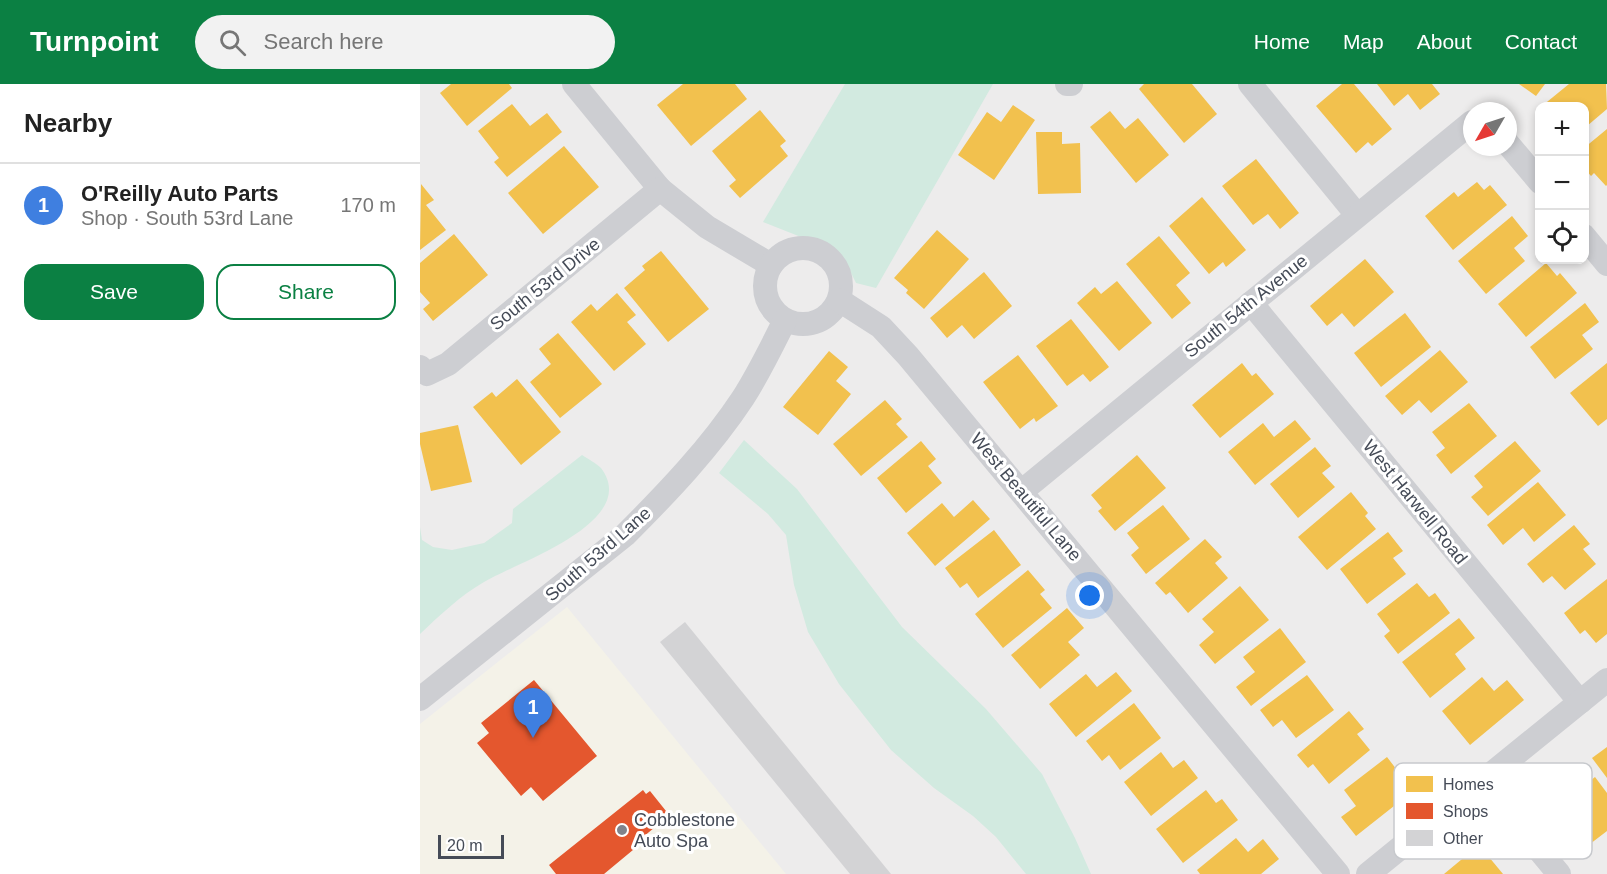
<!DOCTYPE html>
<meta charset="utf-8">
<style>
body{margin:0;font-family:Arial,sans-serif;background:#f2f2f2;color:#222}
.controls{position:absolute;right:18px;top:18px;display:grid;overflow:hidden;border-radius:12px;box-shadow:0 3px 9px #0003}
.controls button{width:54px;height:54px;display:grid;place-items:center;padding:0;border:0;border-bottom:2px solid #e0e0e0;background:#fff;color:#222;font:30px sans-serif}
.compass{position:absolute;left:1043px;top:18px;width:54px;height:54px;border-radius:50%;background:#fff;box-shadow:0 3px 9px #0003;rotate:231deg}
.scale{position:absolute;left:18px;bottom:15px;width:66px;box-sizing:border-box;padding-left:6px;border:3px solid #454b57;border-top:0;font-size:16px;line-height:21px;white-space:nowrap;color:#454b57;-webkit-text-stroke:4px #fff;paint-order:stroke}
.you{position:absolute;left:670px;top:512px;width:21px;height:21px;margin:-15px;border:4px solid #fff;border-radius:50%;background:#1a73e8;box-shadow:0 0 0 9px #1a73e833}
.badge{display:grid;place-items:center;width:39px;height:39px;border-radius:50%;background:#0b8043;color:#fff;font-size:20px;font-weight:700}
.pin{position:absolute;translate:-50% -50px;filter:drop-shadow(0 2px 3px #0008)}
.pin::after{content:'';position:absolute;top:32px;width:21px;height:18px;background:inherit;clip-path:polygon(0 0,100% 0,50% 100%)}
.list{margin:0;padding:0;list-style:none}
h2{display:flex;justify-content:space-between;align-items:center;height:78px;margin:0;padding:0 24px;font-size:26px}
h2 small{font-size:20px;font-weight:400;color:#767676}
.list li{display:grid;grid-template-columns:39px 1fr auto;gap:18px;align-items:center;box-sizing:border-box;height:84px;padding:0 24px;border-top:2px solid #e0e0e0}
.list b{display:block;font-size:22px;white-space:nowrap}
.list p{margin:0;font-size:20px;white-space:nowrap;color:#767676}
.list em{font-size:20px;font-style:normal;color:#767676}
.actions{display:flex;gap:12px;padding:18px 24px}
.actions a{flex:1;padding:14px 0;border:2px solid #0b8043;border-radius:18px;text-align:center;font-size:21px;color:#0b8043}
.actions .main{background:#0b8043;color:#fff}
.icon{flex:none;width:33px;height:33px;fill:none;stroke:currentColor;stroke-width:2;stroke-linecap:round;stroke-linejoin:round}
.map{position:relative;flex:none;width:1187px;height:790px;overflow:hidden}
header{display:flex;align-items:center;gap:36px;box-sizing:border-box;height:84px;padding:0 30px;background:#0b8043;color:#fff}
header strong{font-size:28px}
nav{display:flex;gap:33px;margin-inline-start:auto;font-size:21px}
.search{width:420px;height:54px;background:#f2f2f2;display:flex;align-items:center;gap:15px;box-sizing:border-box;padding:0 21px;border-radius:33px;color:#767676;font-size:22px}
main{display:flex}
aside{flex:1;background:#fff}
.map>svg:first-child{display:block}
.commercial{fill:#f4f2e8}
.green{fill:#d2eae0}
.homes{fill:#f2c14e}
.shops{fill:#e4572e}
.building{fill:#d3d3d5}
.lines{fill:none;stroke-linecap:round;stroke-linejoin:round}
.minor{stroke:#cdced2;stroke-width:24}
.poi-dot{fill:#80838b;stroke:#fff;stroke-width:2}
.labels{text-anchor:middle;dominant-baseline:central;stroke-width:6;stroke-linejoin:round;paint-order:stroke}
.street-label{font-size:18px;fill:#454b57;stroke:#fff}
.poi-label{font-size:18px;fill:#454b57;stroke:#fff;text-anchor:start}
.key{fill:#fff;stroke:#c7c9cd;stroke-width:1.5}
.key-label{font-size:16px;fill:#454b57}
</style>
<header>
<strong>Turnpoint</strong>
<div class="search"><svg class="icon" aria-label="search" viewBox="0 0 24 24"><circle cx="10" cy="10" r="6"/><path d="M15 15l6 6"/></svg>Search here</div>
<nav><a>Home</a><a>Map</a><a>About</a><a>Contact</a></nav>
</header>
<main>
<aside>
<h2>Nearby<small></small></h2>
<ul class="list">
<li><span class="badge" style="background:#3f7fe0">1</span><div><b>O'Reilly Auto Parts</b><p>Shop · South 53rd Lane</p></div><em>170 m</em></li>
</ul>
<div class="actions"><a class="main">Save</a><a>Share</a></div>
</aside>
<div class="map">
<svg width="1187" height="790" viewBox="0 0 1187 790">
<rect width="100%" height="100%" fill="#edecec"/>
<!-- commercial -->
<polygon class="commercial" points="147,523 366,790 0,790 0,640"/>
<!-- green -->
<g class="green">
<polygon points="425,0 573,0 456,204 436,199 427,181 409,161 386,155 343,138"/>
<polygon points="324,356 377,405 482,543 566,625 622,690 655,754 671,790 606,790 576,753 553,732 514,704 471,666 419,600 388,548 374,501 366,451 348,430 299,389"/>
<path d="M 162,371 C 168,375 176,379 181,384 C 222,438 95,479 64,498 C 40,512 20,531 0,550 L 0,443 L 2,456 L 13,463 L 32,466 L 64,459 L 92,439 L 93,425 Z"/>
</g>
<!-- homes -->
<g class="homes">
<polygon points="31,0 89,0 92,4 47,42 20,9"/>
<polygon points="263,0 315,0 327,15 271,62 237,21"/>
<polygon points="724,0 772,0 797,30 764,59 719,5"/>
<polygon points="922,0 934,0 972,45 952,62 948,58 936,69 896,22"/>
<polygon points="957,0 1012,0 1020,10 1000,26 988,10 974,22"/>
<polygon points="1099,0 1125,0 1116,12"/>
<polygon points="1149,0 1186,0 1187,25 1167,42 1164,39 1164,22 1122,22"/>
<polygon points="92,20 110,42 127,29 142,48 87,93 74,78 79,74 58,47"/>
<polygon points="593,21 615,36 574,96 538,71 567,28 581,38"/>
<polygon points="340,26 366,57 360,62 368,72 320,114 309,102 316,96 292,67"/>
<polygon points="690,27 705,45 718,34 749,71 716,99 670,43"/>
<polygon points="1187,45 1187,101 1186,102 1174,89 1171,92 1164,84 1164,64"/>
<polygon points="616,48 642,48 642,60 660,59 661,109 618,110"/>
<polygon points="144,62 179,103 123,150 88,109"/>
<polygon points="836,75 879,129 860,145 848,130 833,141 802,102"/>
<polygon points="1057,98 1064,106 1070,101 1087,121 1033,166 1005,132 1034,108 1038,113"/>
<polygon points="1,100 14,116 6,121 26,146 0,166"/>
<polygon points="782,113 826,166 806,183 803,178 789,190 749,142"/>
<polygon points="1092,132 1108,152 1094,164 1105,177 1066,210 1038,177"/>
<polygon points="517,146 549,175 504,225 486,209 488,206 474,194"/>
<polygon points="34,150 68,191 13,237 3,225 10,219 0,208 0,179"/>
<polygon points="739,152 770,189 756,201 771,219 752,235 706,180"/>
<polygon points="241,167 289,225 248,258 204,204 225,186 222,182"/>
<polygon points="945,175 974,208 934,243 922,229 907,242 890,222"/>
<polygon points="1126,179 1137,192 1140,189 1157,209 1106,253 1078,220"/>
<polygon points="564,188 592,222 554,255 542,241 527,254 510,234"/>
<polygon points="697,197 732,239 699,267 657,219 675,203 681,210"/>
<polygon points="197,209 216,231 207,238 226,260 194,287 151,238 171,220 177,227"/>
<polygon points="1165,219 1179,238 1162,251 1173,265 1135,295 1110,263"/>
<polygon points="985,229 1011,263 961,303 934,269"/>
<polygon points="651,235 689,283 670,298 663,290 647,302 616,262"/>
<polygon points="138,249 182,300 140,334 110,298 131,280 119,265"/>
<polygon points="1020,266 1048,298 1011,329 999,316 982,331 965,312"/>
<polygon points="409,267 428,283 416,297 431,310 398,351 363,323"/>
<polygon points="598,271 638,322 616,338 614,334 600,345 563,298"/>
<polygon points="822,279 832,292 836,289 854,310 800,354 772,321"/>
<polygon points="1187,279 1187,335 1178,342 1150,309"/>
<polygon points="97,295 141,348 101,381 53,323 72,308 76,313"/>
<polygon points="465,316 482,335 476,340 488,353 441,392 413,360"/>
<polygon points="1049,319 1077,352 1031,390 1016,371 1025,364 1012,348"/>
<polygon points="875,336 891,355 835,401 808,368 843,339 854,353"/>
<polygon points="38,341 52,398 11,407 0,360 0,349"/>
<polygon points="501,357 516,375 508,382 522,399 486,429 457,394"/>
<polygon points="1095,357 1121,387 1068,432 1051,413 1063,403 1054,392"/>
<polygon points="895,363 911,382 902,389 915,403 878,434 850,400"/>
<polygon points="717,371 746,404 695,447 678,427 682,424 671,411"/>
<polygon points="1118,398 1146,431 1114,458 1103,444 1083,461 1067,441"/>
<polygon points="931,408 948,429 945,432 956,445 907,486 878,453"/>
<polygon points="553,416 570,435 515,482 487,449 522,419 534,433"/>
<polygon points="743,421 770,455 726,490 711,471 719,464 707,449"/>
<polygon points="1154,441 1170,460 1163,465 1176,480 1145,506 1132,492 1123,499 1107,480"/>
<polygon points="574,446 601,481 558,514 547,499 540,504 525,484"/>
<polygon points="968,448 983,467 973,474 986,490 947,520 920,485"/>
<polygon points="785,455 802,473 795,479 808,494 768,529 750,508 746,511 735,499"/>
<polygon points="608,486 625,506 620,510 632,524 583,564 555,530"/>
<polygon points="1187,495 1187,550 1176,559 1165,546 1160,550 1144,529"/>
<polygon points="997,499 1009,513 1015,509 1030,529 978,570 964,552 970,547 957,530"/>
<polygon points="820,502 849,536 795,580 779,561 794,548 782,535"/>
<polygon points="647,524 664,544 648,558 660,571 620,605 591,571"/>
<polygon points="1039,534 1055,554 1035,570 1046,585 1010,614 982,578"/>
<polygon points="860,544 886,578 831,622 816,603 835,588 823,573"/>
<polygon points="696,588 712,607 656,653 629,620 666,590 677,603"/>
<polygon points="887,591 914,626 876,654 862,636 853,643 840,626"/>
<polygon points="1062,593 1074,607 1087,596 1104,616 1050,661 1022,627"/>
<polygon points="714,619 741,654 700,686 689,671 682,677 666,657"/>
<polygon points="929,627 944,645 937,650 950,666 909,700 893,680 888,684 877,671"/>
<polygon points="1187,663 1187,694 1172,674"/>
<polygon points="741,668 753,684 764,676 778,694 731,732 704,698"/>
<polygon points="967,673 993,707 936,752 921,733 936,722 924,706"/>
<polygon points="1147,688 1160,705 1175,693 1187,709 1187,747 1170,760 1127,704"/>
<polygon points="786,706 796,719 802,715 818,736 763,779 736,745"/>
<polygon points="816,754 828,768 843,755 859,775 841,790 780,790 777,786"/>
<polygon points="1059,761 1083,790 1024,790"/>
</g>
<!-- shops -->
<g class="shops">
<polygon points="114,596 177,672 123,717 111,703 101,712 57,659 69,649 61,639"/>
<polygon points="223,706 226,710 230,707 246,727 240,739 223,753 225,756 184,790 136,790 129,781"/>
</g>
<!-- building -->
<polygon class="building" points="265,538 471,790 430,790 240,558"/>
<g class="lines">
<!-- minor -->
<g class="minor">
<polyline points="154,0 240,105 287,143 351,181"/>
<polyline points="647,0 651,0"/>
<polyline points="830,0 937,131"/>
<polyline points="1088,60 1120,98"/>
<polyline points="1164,152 1187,180"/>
<circle cx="383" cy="202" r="38"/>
<polyline points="419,216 461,243 488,272 918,790"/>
<polyline points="831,219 1160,618"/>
<polyline points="0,283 7,290 28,280 240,105"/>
<polyline points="602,407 1052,38"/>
<path d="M 0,615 L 205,451 C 247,409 290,364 323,314 C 339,289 352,262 365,236"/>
<polyline points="1062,697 1139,790"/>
<polyline points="948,790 1187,596"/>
</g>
</g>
<!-- markers -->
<circle class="poi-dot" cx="202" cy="746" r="6"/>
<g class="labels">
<!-- street labels -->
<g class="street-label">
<text transform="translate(125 200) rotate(-39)">South 53rd Drive</text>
<text transform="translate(826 222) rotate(-39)">South 54th Avenue</text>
<text transform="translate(606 413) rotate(50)">West Beautiful Lane</text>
<text transform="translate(995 418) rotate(51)">West Harwell Road</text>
<text transform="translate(178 470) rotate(-41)">South 53rd Lane</text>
</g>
<!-- poi labels -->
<g class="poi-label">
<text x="214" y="736">Cobblestone<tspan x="214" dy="21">Auto Spa</tspan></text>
</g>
</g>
<!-- legend -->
<rect x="974" y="679" width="198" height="96" rx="9" class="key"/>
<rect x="986" y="692" width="27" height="16" fill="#f2c14e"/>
<rect x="986" y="719" width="27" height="16" fill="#e4572e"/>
<rect x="986" y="746" width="27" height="16" fill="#d3d3d5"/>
<g class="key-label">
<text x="1023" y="706">Homes</text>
<text x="1023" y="733">Shops</text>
<text x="1023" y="760">Other</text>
</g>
</svg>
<div class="controls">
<button>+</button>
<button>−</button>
<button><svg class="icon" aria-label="locate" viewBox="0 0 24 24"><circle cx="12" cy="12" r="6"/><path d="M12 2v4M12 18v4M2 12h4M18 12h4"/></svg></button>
</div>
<svg class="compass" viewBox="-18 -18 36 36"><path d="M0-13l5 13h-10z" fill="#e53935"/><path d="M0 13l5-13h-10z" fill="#767676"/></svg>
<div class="scale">20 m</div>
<div class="you"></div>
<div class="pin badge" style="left:113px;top:654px;background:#3f7fe0">1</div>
</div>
</main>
